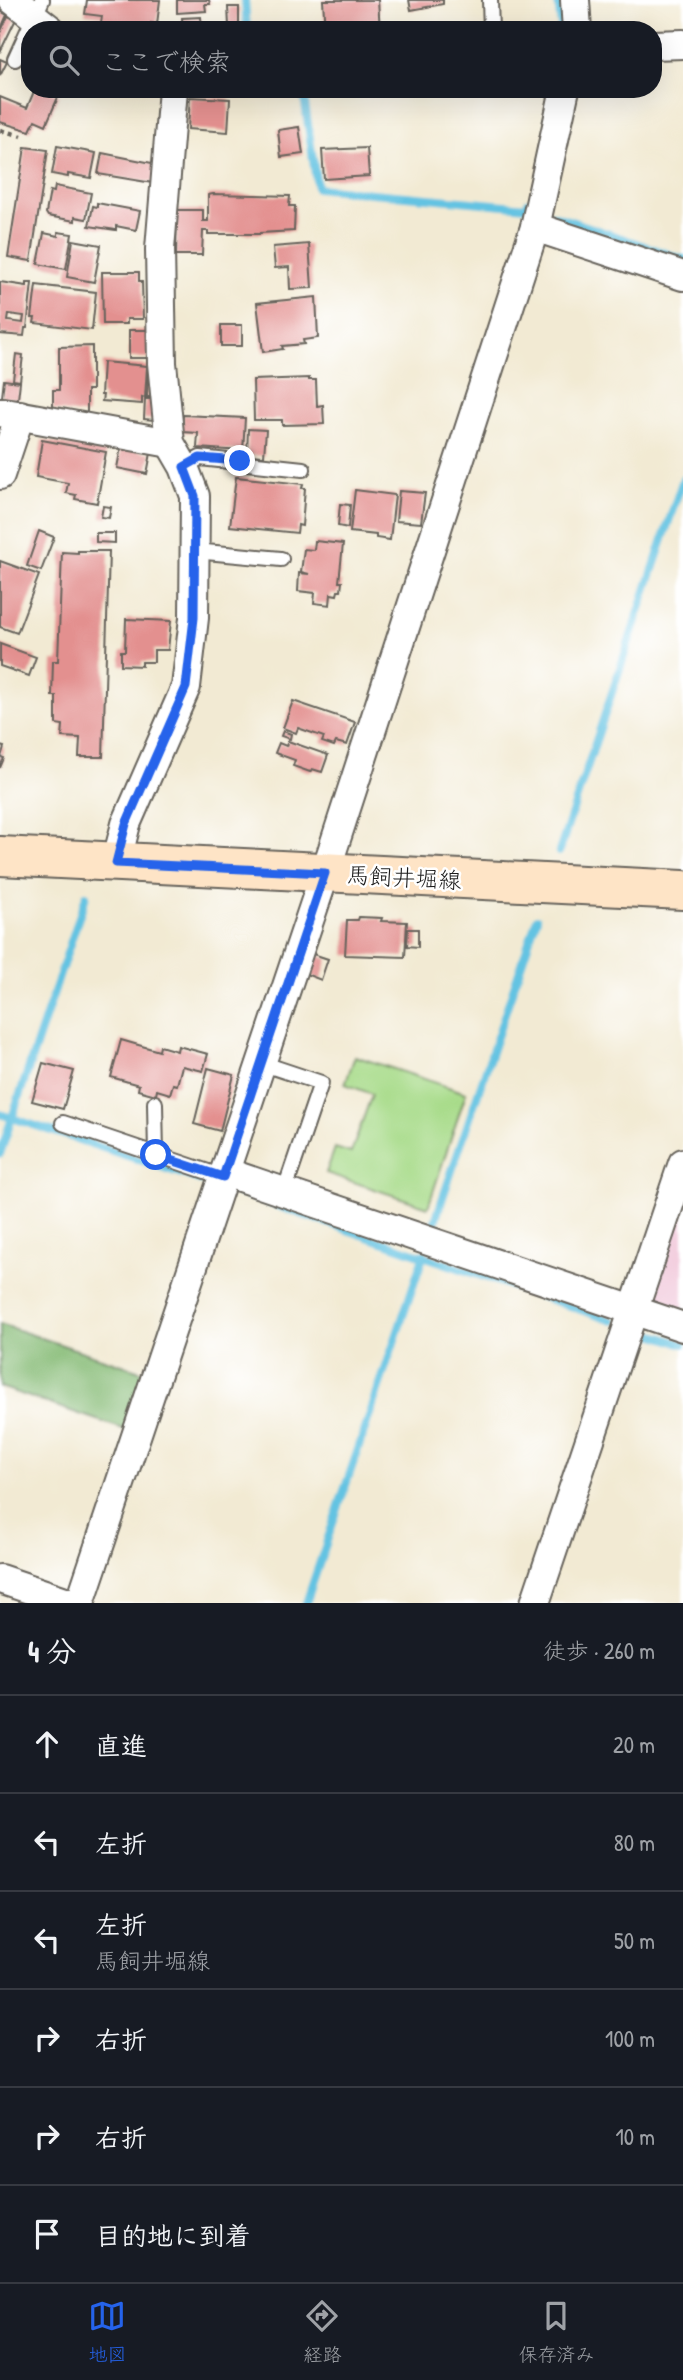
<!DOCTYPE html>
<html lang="ja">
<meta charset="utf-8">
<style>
body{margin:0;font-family:"Patrick Hand","Klee One",sans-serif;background:#242831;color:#f1f3f6}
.stop{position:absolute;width:21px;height:21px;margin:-16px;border:5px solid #2563eb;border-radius:50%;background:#fff}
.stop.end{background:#2563eb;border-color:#fff;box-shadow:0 2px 7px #0008}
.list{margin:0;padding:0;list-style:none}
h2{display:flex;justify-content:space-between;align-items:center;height:91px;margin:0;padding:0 28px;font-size:30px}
h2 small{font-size:23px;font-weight:400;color:#9ea1a6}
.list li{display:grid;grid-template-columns:46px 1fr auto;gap:21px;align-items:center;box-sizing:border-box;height:98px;padding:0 28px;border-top:2px solid #363941}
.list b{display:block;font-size:26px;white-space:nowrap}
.list p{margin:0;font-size:23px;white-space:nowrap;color:#9ea1a6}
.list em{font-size:23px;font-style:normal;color:#9ea1a6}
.icon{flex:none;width:38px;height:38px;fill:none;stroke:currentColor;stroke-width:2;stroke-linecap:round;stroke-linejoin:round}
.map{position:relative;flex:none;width:683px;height:1603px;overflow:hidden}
.search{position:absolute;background:#171b24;box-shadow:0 7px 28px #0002;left:21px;right:21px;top:21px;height:77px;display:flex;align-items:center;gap:18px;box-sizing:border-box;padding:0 24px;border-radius:28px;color:#9ea1a6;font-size:26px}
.sheet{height:679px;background:#171b24}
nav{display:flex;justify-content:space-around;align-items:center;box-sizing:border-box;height:98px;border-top:2px solid #363941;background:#171b24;font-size:19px;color:#9ea1a6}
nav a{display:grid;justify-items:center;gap:4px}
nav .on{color:#2563eb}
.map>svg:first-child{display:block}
.built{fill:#f3cfdf}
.green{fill:#a8db8a;stroke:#627c53;stroke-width:2}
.forest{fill:#86bb76;stroke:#516c49;stroke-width:2}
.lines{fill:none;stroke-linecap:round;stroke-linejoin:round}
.stream{stroke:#63c3e2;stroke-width:8}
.building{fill:#e3908f;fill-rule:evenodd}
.service-casing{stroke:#67645c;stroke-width:18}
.minor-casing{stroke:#67645c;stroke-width:32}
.secondary-casing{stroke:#67645c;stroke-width:42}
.path{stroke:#67645c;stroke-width:4.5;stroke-dasharray:5 5;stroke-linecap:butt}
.service{stroke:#fff;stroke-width:14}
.minor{stroke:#fff;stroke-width:28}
.secondary{stroke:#fee4c6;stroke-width:38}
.route{stroke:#2563eb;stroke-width:9}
.labels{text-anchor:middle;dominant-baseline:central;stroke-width:5;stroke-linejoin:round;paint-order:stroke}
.street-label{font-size:23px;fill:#1c1c1c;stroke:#fff}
</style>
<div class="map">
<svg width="683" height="1603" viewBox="0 0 683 1603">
<rect width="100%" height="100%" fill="#fff"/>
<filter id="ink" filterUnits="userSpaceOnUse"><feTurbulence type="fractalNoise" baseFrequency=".0143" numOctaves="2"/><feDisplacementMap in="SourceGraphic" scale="14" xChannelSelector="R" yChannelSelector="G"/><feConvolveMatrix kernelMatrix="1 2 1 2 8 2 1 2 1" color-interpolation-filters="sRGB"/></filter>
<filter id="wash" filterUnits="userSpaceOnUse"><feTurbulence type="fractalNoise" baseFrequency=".00686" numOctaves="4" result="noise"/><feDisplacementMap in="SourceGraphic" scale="28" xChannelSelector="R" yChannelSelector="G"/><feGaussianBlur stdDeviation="1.57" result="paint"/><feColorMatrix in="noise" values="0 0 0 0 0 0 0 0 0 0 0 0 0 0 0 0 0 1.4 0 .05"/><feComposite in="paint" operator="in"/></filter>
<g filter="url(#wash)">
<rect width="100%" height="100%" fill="#f2ead3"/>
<!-- built -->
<polygon class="built" points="683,1198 683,1316 658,1307 651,1293"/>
<!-- green -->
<polygon class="green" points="355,1056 466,1093 428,1207 326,1173 335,1148 351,1153 372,1094 345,1084"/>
<!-- forest -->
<polygon class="forest" points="0,1324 146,1373 126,1430 0,1387"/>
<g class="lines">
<!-- stream -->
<g class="stream">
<polyline points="245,0 247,30"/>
<polyline points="558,0 561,25"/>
<polyline points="303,89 317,188 527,207 528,202"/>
<polyline points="553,215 683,259"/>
<polyline points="559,852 683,479"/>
<polyline points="0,1114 206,1182"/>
<polyline points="0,1154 86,896"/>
<polyline points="228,1189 613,1321"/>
<polyline points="432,1230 537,918"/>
<polyline points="642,1331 683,1344"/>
<polyline points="306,1603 424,1254"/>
</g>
</g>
<g id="blocks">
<!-- building -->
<g class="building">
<polygon points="87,0 160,0 157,24 151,23 150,30 100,30 102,16 85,14"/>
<polygon points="177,0 209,0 210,4 205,4 206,11 177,13"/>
<polygon points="323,0 378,0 380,30 325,30"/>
<polygon points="409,0 443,0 443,4 411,10"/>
<polygon points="228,7 239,7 239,26 229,26"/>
<polygon points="0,11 7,15 0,31"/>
<polygon points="8,16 16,19 0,52 0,33"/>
<polygon points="201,17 202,30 183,30 182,18"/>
<polygon points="0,59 7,62 0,76"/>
<polygon points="35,89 45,89 59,95 46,125 35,120 30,131 0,122 0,97 27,108"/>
<polygon points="190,97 230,99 228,132 188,129"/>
<polygon points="299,127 303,154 281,157 278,130"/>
<polygon points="57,146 96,153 91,178 68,174 68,177 52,174"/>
<polygon points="25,147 48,150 31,261 8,257"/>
<polygon points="367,148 369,176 324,179 322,150"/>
<polygon points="102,153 157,164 153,183 98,174"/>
<polygon points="55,186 91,193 86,219 75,217 75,221 48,216 46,213 50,191 54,192"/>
<polygon points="213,194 290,196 289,206 295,206 294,231 260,233 260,234 208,234 208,231 203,231 202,255 176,255 177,210 203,210 203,221 208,221 208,195"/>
<polygon points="97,203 140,211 136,230 116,226 116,230 89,226 93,206 97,207"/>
<polygon points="58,232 72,234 66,269 38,264 44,233 58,236"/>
<polygon points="73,240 101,245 94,282 67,277"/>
<polygon points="309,244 312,288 290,289 289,267 275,268 273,247"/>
<polygon points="102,272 139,272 139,281 142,281 143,319 127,319 127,324 103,324"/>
<path d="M 0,282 L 27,286 L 27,283 L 32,283 L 27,328 L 25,328 L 24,336 L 0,334 ZM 9,314 L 24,316 L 23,323 L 8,321 Z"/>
<polygon points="36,285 96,292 92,330 34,323 35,318 32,318"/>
<polygon points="316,297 318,338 303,340 304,344 282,346 283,349 263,352 257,303"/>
<rect x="221" y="325" width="21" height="21"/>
<polygon points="129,330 148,330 149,358 129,358"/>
<polygon points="92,346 92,390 87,390 87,415 53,410 53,390 59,390 59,347"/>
<polygon points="16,354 23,355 20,381 13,380"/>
<polygon points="103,362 147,366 145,398 142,397 142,404 102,401 103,395 101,395"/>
<polygon points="148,366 153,366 150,397 147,397"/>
<polygon points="309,378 309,380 316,380 317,406 323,405 324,424 282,425 282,420 254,420 253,380"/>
<polygon points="4,380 20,382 18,399 2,397"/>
<polygon points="145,399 156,399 154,420 144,419"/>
<polygon points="183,415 245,418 243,451 197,448 198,433 182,432"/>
<polygon points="248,429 266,430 264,456 247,455"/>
<polygon points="42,440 106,452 97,503 75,499 76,495 66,493 68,483 36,477"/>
<polygon points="121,447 151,453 147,474 117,468"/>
<polygon points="236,477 303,484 302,488 305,488 302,526 298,525 297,533 230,526"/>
<polygon points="355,490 395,495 390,540 376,538 376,535 350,532"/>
<polygon points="399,491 425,493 421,523 396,521"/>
<polygon points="340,504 350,505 348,528 338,526"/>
<polygon points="103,506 111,507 109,518 101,517"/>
<polygon points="39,531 54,537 41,571 27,566"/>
<polygon points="96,533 115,533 115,543 96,542"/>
<polygon points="315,541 343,544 339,582 342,582 341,591 338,591 337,595 331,594 330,605 314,603 315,593 298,591 299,573 309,574 301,572 304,549 314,550"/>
<polygon points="78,551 109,551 103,757 79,757 80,738 62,737 63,725 56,724 56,696 52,696 53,661 58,661 62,552 78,553"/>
<polygon points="0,561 39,575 17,633 0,627"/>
<polygon points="126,619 171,621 168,650 154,650 154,662 142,662 142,666 121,665 121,651 125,651"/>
<polygon points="0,644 36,657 29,676 0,666"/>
<polygon points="293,701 355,722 347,745 336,742 334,746 322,742 324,737 298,728 296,733 283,728"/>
<polygon points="283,731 291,734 290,739 281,736"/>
<polygon points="288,741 328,755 322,772 312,769 310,772 293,766 295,760 275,753 279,743 286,746"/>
<polygon points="0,746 4,747 1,757 4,758 0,768"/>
<polygon points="359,917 382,918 381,921 407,922 405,957 345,955 347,920 358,920"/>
<polygon points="408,929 418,929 418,947 407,946"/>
<polygon points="310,953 328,959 321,980 303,973"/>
<polygon points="121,1040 159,1051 160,1046 177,1051 178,1046 208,1054 203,1071 182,1066 177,1085 173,1084 170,1094 157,1090 156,1095 138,1090 139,1085 111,1077"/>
<polygon points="43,1063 74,1071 63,1109 32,1101"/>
<polygon points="208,1068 234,1075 220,1131 194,1124"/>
</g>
</g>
</g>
<g filter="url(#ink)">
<use href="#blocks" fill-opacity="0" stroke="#67645c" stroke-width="2"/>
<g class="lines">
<!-- service casing -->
<g class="service-casing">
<g id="service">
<polyline points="490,0 491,30"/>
<polyline points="15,59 42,0"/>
<polyline points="184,467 200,458 303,469"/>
<polyline points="195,551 281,559"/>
<polyline points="261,1063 321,1083 284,1192"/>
<polyline points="155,1103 156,1155"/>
<polyline points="63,1123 223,1177"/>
</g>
</g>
<!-- minor casing -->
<g class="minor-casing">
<g id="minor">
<polyline points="13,0 51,30"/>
<polyline points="575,0 577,30"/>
<polyline points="653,45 683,44"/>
<polyline points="535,227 683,276"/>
<polyline points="0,412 170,443"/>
<polyline points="0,475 20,415"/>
<polyline points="116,863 126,824 186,687 194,618 195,496 184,467 170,443 162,363 160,249 173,89"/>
<polyline points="225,1172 683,1327"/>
<polyline points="0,1579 71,1603"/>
<polyline points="80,1603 325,873 535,227 565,89"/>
<polyline points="535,1603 683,1163"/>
</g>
</g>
<!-- secondary casing -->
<g class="secondary-casing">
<polyline id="secondary" points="0,856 683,890"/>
</g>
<!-- path -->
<polyline class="path" points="0,130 22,136"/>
<!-- service -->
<use href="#service" class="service"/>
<!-- minor -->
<use href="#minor" class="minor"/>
<!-- secondary -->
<use href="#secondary" class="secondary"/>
</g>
</g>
<g class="lines" filter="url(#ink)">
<!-- route -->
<polyline class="route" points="156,1155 223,1177 325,873 116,863 126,824 186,687 194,618 195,496 184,467 200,458 240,461"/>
</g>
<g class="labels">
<!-- street labels -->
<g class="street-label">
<text transform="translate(404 877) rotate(3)">馬飼井堀線</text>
</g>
</g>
</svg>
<div class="stop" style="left:156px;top:1155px"></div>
<div class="stop end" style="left:240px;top:461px"></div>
<div class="search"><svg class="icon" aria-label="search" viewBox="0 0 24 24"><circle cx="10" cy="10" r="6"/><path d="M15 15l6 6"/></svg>ここで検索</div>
</div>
<section class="sheet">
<h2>4 分<small>徒歩 · 260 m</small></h2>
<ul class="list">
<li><svg class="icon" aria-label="ahead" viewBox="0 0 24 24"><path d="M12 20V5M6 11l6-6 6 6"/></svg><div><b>直進</b></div><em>20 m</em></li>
<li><svg class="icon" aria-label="left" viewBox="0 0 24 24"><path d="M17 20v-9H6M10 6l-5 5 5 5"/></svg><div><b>左折</b></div><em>80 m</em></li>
<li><svg class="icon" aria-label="left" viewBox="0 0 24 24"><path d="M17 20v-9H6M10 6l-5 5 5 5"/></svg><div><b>左折</b><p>馬飼井堀線</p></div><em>50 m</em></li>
<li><svg class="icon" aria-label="right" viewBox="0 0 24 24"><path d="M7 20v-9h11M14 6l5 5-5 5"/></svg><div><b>右折</b></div><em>100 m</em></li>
<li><svg class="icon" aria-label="right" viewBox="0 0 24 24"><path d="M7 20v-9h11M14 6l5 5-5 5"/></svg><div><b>右折</b></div><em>10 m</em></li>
<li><svg class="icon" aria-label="arrive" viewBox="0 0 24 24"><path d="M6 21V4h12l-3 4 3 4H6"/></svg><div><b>目的地に到着</b></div></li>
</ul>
</section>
<nav>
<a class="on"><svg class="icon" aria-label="map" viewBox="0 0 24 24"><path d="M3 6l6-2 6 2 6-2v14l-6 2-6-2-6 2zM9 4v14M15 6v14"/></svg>地図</a>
<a><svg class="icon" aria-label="directions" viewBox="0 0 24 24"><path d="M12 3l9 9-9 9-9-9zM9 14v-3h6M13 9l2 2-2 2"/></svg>経路</a>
<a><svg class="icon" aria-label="saved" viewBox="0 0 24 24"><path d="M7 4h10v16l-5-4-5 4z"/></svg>保存済み</a>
</nav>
